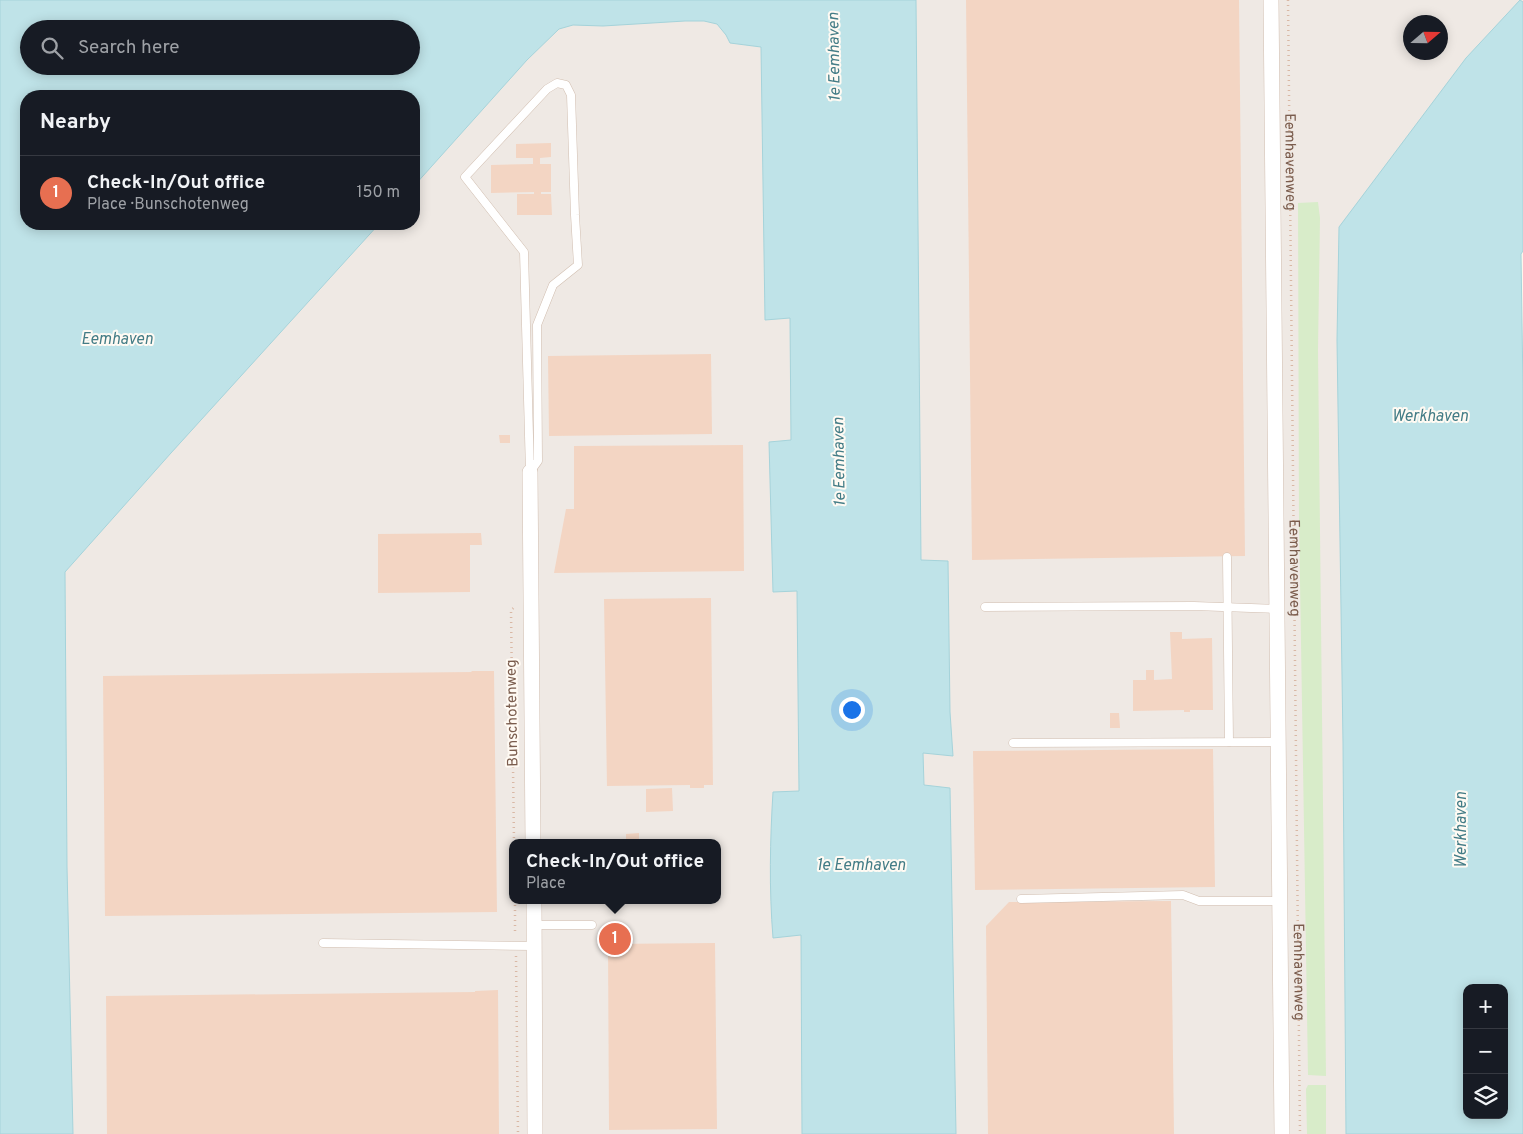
<!DOCTYPE html>
<meta charset="utf-8">
<style>
body{margin:0;font-family:Overpass,sans-serif;background:#20242c;color:#f1f3f6}
.controls{position:absolute;right:15px;bottom:15px;display:grid;overflow:hidden;border-radius:10px;box-shadow:0 2px 12px #0003}
.controls button{width:45px;height:45px;display:grid;place-items:center;padding:0;border:0;border-bottom:1px solid #363941;background:#171b24;color:#f1f3f6;font:25px sans-serif}
.compass{position:absolute;left:1403px;top:15px;width:45px;height:45px;border-radius:50%;background:#171b24;box-shadow:0 2px 12px #0003;rotate:70deg}
.you{position:absolute;left:851px;top:709px;width:18px;height:18px;margin:-12px;border:4px solid #fff;border-radius:50%;background:#1a73e8;box-shadow:0 0 0 8px #1a73e833}
.badge{display:grid;place-items:center;width:32px;height:32px;border-radius:50%;background:#e76f51;color:#fff;font-size:16px;font-weight:700}
.pin{position:absolute;translate:-50% -50%;border:2px solid #fff;box-shadow:0 1px 5px #0006}
.popup{position:absolute;left:509px;top:839px;width:212px;height:65px;box-sizing:border-box;display:grid;place-content:center;border-radius:10px;background:#171b24;filter:drop-shadow(0 1px 4px #0005);font-size:16px;white-space:nowrap;color:#9ea1a6}
.popup b{font-size:19px;color:#f1f3f6}
.popup::after{content:'';position:absolute;left:50%;top:100%;margin-left:-10px;border:10px solid transparent;border-top-color:#171b24}
.list{margin:0;padding:0;list-style:none}
h2{display:flex;justify-content:space-between;align-items:center;height:65px;margin:0;padding:0 20px;font-size:21px}
h2 small{font-size:16px;font-weight:400;color:#9ea1a6}
.list li{display:grid;grid-template-columns:32px 1fr auto;gap:15px;align-items:center;box-sizing:border-box;height:75px;padding:0 20px;border-top:1px solid #363941}
.list b{display:block;font-size:19px;white-space:nowrap}
.list p{margin:0;font-size:16px;white-space:nowrap;color:#9ea1a6}
.list em{font-size:16px;font-style:normal;color:#9ea1a6}
.icon{flex:none;width:28px;height:28px;fill:none;stroke:currentColor;stroke-width:2;stroke-linecap:round;stroke-linejoin:round}
.map{position:relative;flex:none;width:1523px;height:1134px;overflow:hidden}
.search{position:absolute;background:#171b24;box-shadow:0 2px 12px #0003;left:20px;top:20px;width:400px;height:55px;display:flex;align-items:center;gap:12px;box-sizing:border-box;padding:0 18px;border-radius:28px;color:#9ea1a6;font-size:19px}
.panel{position:absolute;background:#171b24;box-shadow:0 2px 12px #0003;left:20px;top:90px;width:400px;height:140px;border-radius:20px}
.map>svg:first-child{display:block}
.industrial{fill:#efe9e4;fill-rule:evenodd}
.green{fill:#d8ecc9}
.water{fill:#bfe3e8;stroke:#a5d3da;fill-rule:evenodd}
.building{fill:#f3d5c3}
.lines{fill:none;stroke-linecap:round;stroke-linejoin:round}
.service-casing{stroke:#d1beb0;stroke-width:9}
.minor-casing{stroke:#d1beb0;stroke-width:16}
.path{stroke:#d9b8a5;stroke-width:2.5;stroke-dasharray:1 4;stroke-linecap:butt}
.service{stroke:#fff;stroke-width:8}
.minor{stroke:#fff;stroke-width:15}
.labels{text-anchor:middle;dominant-baseline:central;stroke-width:4;stroke-linejoin:round;paint-order:stroke}
.street-label{font-size:15px;fill:#7a5c4d;stroke:#fffaf3}
.water-label{font-size:16px;font-style:italic;fill:#437c86;stroke:#fffaf3}
</style>
<div class="map">
<svg width="1523" height="1134" viewBox="0 0 1523 1134">
<rect width="100%" height="100%" fill="#fdf6ec"/>
<!-- industrial -->
<path class="industrial" d="M 518,0 L 1523,0 L 1523,95 L 1381,1134 L 18,1134 L 21,561 L 318,224 L 414,224 L 414,116 ZM 1410,22 L 1440,22 L 1440,52 L 1410,52 ZM 512,843 L 718,843 L 718,900 L 512,900 Z"/>
<!-- green -->
<g class="green">
<polygon points="1318,202 1320,218 1318,350 1326,1076 1308,1075 1299,519 1298,203"/>
<polygon points="1308,1085 1326,1085 1326,1134 1307,1134 1306,1089"/>
</g>
<!-- water -->
<g class="water">
<path d="M 0,0 L 916,0 L 921,560 L 948,561 L 950,712 L 953,756 L 923,753 L 924,785 L 950,788 L 956,1134 L 802,1134 L 801,935 L 773,938 C 769,889 770,840 773,792 L 799,791 L 797,591 L 773,592 L 769,442 L 791,440 L 790,318 L 765,320 L 761,47 L 730,43 L 726,35 L 717,24 L 704,21 L 685,21 L 603,26 L 573,25 L 559,29 L 527,60 L 414,186 L 414,96 L 26,96 L 26,224 L 379,224 L 171,453 L 65,572 L 67,867 L 73,1134 L 0,1134 ZM 29,29 L 411,29 L 411,66 L 29,66 Z"/>
<path d="M 1520,0 L 1523,2 L 1523,251 L 1521,254 L 1523,390 L 1523,1134 L 1346,1134 L 1343,743 L 1337,340 L 1339,227 L 1466,58 ZM 1467,988 L 1504,988 L 1504,1115 L 1467,1115 Z"/>
</g>
<!-- building -->
<g class="building">
<polygon points="966,0 1239,0 1245,556 972,560"/>
<polygon points="551,143 551,157 540,158 540,164 551,164 551,192 541,192 541,194 551,194 552,215 517,215 517,194 534,194 534,192 491,193 491,165 533,164 533,158 516,158 516,144"/>
<polygon points="711,354 712,434 549,436 548,356"/>
<polygon points="499,435 510,435 510,443 500,443"/>
<polygon points="743,445 744,571 554,573 566,509 574,509 574,446"/>
<polygon points="481,533 482,545 470,545 470,592 378,593 378,534"/>
<polygon points="711,598 713,785 704,785 704,788 690,788 690,785 607,786 604,599"/>
<polygon points="1170,632 1182,632 1182,639 1212,638 1213,710 1190,710 1190,712 1184,712 1184,710 1133,711 1133,680 1146,680 1146,670 1154,670 1154,680 1172,679"/>
<polygon points="472,671 494,671 497,912 105,916 103,676 471,672"/>
<polygon points="1110,713 1119,713 1120,728 1110,728"/>
<polygon points="1213,749 1215,887 975,890 973,751"/>
<polygon points="672,788 673,811 646,812 646,789"/>
<polygon points="639,833 639,841 626,841 626,834"/>
<polygon points="1171,901 1174,1134 988,1134 986,926 1009,902"/>
<rect x="606" y="936" width="18" height="6"/>
<polygon points="715,943 717,1129 609,1130 608,944"/>
<polygon points="498,990 499,1134 107,1134 106,996 475,992 475,991"/>
</g>
<g class="lines">
<!-- service casing -->
<g class="service-casing">
<g id="service">
<polygon points="557,83 566,85 571,95 575,215 578,265 553,285 537,325 538,461 530,472 524,252 465,177 547,89"/>
<polyline points="1227,557 1229,742"/>
<polyline points="985,607 1194,606 1277,609"/>
<polyline points="1013,743 1278,742"/>
<polyline points="1021,899 1183,895 1199,901 1280,901"/>
<polyline points="534,925 592,925"/>
<polyline points="323,943 534,946"/>
</g>
</g>
<!-- minor casing -->
<g class="minor-casing">
<g id="minor">
<polyline points="1271,0 1282,1134"/>
<polyline points="530,472 533,843"/>
<polyline points="534,900 535,1134"/>
</g>
</g>
<!-- path -->
<g class="path">
<path id="s1" d="M 1288,0 L 1300,1134"/>
<polyline points="514,843 511,610 516,606"/>
<polyline points="515,900 515,935"/>
<polyline points="516,956 518,1134"/>
</g>
<!-- service -->
<use href="#service" class="service"/>
<!-- minor -->
<use href="#minor" class="minor"/>
</g>
<g class="labels">
<!-- street labels -->
<g class="street-label">
<text stroke="none"><textPath href="#s1" startOffset="162">Eemhavenweg</textPath></text>
<text stroke="none"><textPath href="#s1" startOffset="568">Eemhavenweg</textPath></text>
<text transform="translate(513 713) rotate(-91)">Bunschotenweg</text>
<text stroke="none"><textPath href="#s1" startOffset="972">Eemhavenweg</textPath></text>
</g>
<!-- water labels -->
<g class="water-label">
<text transform="translate(835 57) rotate(-91)">1e Eemhaven</text>
<text x="117" y="340">Eemhaven</text>
<text x="1430" y="417">Werkhaven</text>
<text transform="translate(840 462) rotate(-91)">1e Eemhaven</text>
<text transform="translate(1462 830) rotate(-90)">Werkhaven</text>
<text x="861" y="866">1e Eemhaven</text>
</g>
</g>
</svg>
<div class="controls">
<button>+</button>
<button>−</button>
<button><svg class="icon" aria-label="layers" viewBox="0 0 24 24"><path d="M12 4l9 5-9 5-9-5zM3 14l9 5 9-5"/></svg></button>
</div>
<svg class="compass" viewBox="-18 -18 36 36"><path d="M0-13l5 13h-10z" fill="#e53935"/><path d="M0 13l5-13h-10z" fill="#9ea1a6"/></svg>
<div class="you"></div>
<div class="pin badge" style="left:615px;top:939px">1</div>
<div class="popup"><b>Check-In/Out office</b>Place</div>
<div class="search"><svg class="icon" aria-label="search" viewBox="0 0 24 24"><circle cx="10" cy="10" r="6"/><path d="M15 15l6 6"/></svg>Search here</div>
<section class="panel">
<h2>Nearby<small></small></h2>
<ul class="list">
<li><span class="badge">1</span><div><b>Check-In/Out office</b><p>Place · Bunschotenweg</p></div><em>150 m</em></li>
</ul>
</section>
</div>
